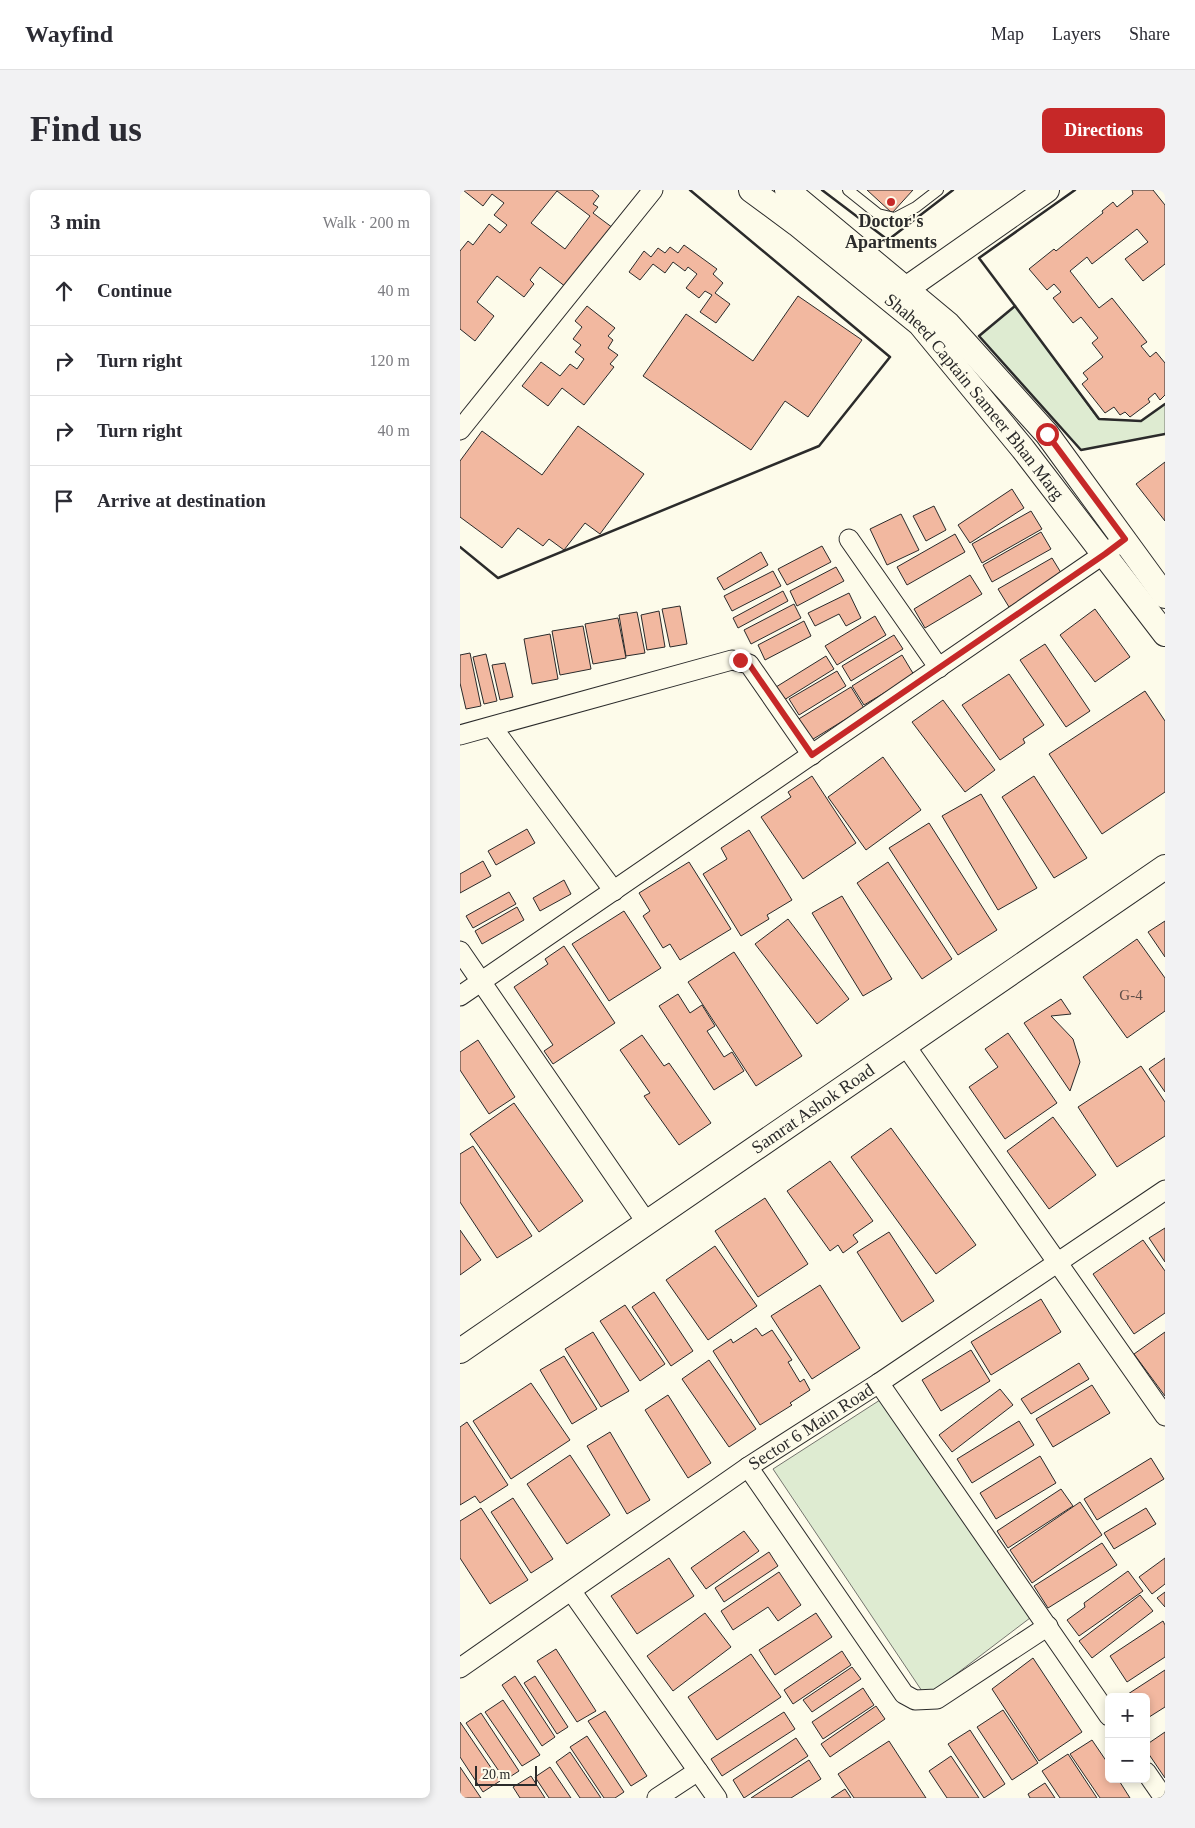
<!DOCTYPE html>
<meta charset="utf-8">
<style>
body{margin:0;font-family:Georgia,serif;background:#f2f2f3;color:#2b2b33}
.controls{position:absolute;right:15px;bottom:15px;display:grid;overflow:hidden;border-radius:8px;box-shadow:0 2px 8px #0003}
.controls button{width:45px;height:45px;display:grid;place-items:center;padding:0;border:0;border-bottom:1px solid #e1e1e2;background:#fff;color:#2b2b33;font:25px sans-serif}
.scale{position:absolute;left:15px;bottom:12px;width:62px;box-sizing:border-box;padding-left:5px;border:2px solid #2b2b2b;border-top:0;font-size:14px;line-height:18px;white-space:nowrap;color:#2b2b2b;-webkit-text-stroke:4px #fdfbea;paint-order:stroke}
.stop{position:absolute;width:15px;height:15px;margin:-11px;border:4px solid #c62828;border-radius:50%;background:#fff}
.stop.end{background:#c62828;border-color:#fff;box-shadow:0 1px 5px #0008}
.list{margin:0;padding:0;list-style:none}
h2{display:flex;justify-content:space-between;align-items:center;height:65px;margin:0;padding:0 20px;font-size:21px}
h2 small{font-size:16px;font-weight:400;color:#7c7c81}
.list li{display:grid;grid-template-columns:32px 1fr auto;gap:15px;align-items:center;box-sizing:border-box;height:70px;padding:0 20px;border-top:1px solid #e1e1e2}
.list b{display:block;font-size:19px;white-space:nowrap}
.list em{font-size:16px;font-style:normal;color:#7c7c81}
.icon{flex:none;width:28px;height:28px;fill:none;stroke:currentColor;stroke-width:2;stroke-linecap:round;stroke-linejoin:round}
.map{position:relative;flex:none;width:705px;height:1608px;overflow:hidden;border-radius:8px}
header{display:flex;align-items:center;gap:30px;box-sizing:border-box;height:70px;padding:0 25px;background:#fff;border-bottom:1px solid #e1e1e2}
header strong{font-size:24px}
nav{display:flex;gap:28px;margin-inline-start:auto;font-size:18px}
.intro{display:flex;align-items:center;justify-content:space-between;box-sizing:border-box;height:120px;padding:0 30px}
h1{margin:0;font-size:35px}
.button{padding:12px 22px;border-radius:8px;background:#c62828;color:#fff;font-size:18px;font-weight:700}
main{display:flex;gap:30px;padding:0 30px}
aside{flex:1;background:#fff;border-radius:8px;box-shadow:0 2px 8px #0003}
.map>svg:first-child{display:block}
.green{fill:#deebd1;stroke:#74746e}
.building{fill:#f2b8a0;stroke:#2b2b2b;fill-rule:evenodd}
.lines{fill:none;stroke-linecap:round;stroke-linejoin:round}
.service-casing{stroke:#2b2b2b;stroke-width:12}
.minor-casing{stroke:#2b2b2b;stroke-width:21}
.tertiary-casing{stroke:#2b2b2b;stroke-width:26}
.service{stroke:#fdfbea;stroke-width:10}
.minor{stroke:#fdfbea;stroke-width:19}
.tertiary{stroke:#fdfbea;stroke-width:24}
.wall{stroke:#2b2b2b;stroke-width:2.5}
.route{stroke:#c62828;stroke-width:6}
.poi-dot{fill:#c62828;stroke:#fdfbea;stroke-width:2}
.labels{text-anchor:middle;dominant-baseline:central;stroke-width:4;stroke-linejoin:round;paint-order:stroke}
.number-label{font-size:15px;fill:#5d4e48}
.poi-label{font-size:18px;font-weight:bold;fill:#2b2b2b;stroke:#fdfbea}
.street-label{font-size:18px;fill:#2b2b2b;stroke:#fdfbea}
</style>
<header>
<strong>Wayfind</strong>
<nav><a>Map</a><a>Layers</a><a>Share</a></nav>
</header>
<div class="intro"><h1>Find us</h1><a class="button">Directions</a></div>
<main>
<aside>
<h2>3 min<small>Walk · 200 m</small></h2>
<ul class="list">
<li><svg class="icon" aria-label="ahead" viewBox="0 0 24 24"><path d="M12 20V5M6 11l6-6 6 6"/></svg><div><b>Continue</b></div><em>40 m</em></li>
<li><svg class="icon" aria-label="right" viewBox="0 0 24 24"><path d="M7 20v-9h11M14 6l5 5-5 5"/></svg><div><b>Turn right</b></div><em>120 m</em></li>
<li><svg class="icon" aria-label="right" viewBox="0 0 24 24"><path d="M7 20v-9h11M14 6l5 5-5 5"/></svg><div><b>Turn right</b></div><em>40 m</em></li>
<li><svg class="icon" aria-label="arrive" viewBox="0 0 24 24"><path d="M6 21V4h12l-3 4 3 4H6"/></svg><div><b>Arrive at destination</b></div></li>
</ul>
</aside>
<div class="map">
<svg width="705" height="1608" viewBox="0 0 705 1608">
<rect width="100%" height="100%" fill="#fdfbea"/>
<!-- green -->
<g class="green">
<polygon points="555,116 638,229 681,231 705,214 705,244 621,260 519,146"/>
<polygon points="420,1210 570,1428 466,1507 313,1279"/>
</g>
<!-- building -->
<g class="building">
<path d="M 132,0 L 139,6 L 133,14 L 138,17 L 133,23 L 153,38 L 106,97 L 80,77 L 70,90 L 74,94 L 64,107 L 37,86 L 17,112 L 34,126 L 15,151 L 0,139 L 0,61 L 8,51 L 13,55 L 29,34 L 40,43 L 47,35 L 34,25 L 44,13 L 32,4 L 23,16 L 3,0 ZM 97,1 L 130,26 L 105,59 L 71,33 Z"/>
<polygon points="407,0 453,0 432,23"/>
<polygon points="672,0 693,0 705,15 705,74 683,91 665,69 688,52 677,39 632,74 627,67 610,81 639,118 652,108 687,152 681,156 690,167 696,162 705,173 705,205 700,210 695,203 688,209 690,212 670,227 665,222 660,225 654,217 645,223 622,194 628,189 623,183 643,167 632,153 638,148 621,127 613,133 593,108 601,102 594,94 587,100 569,79 594,59 596,61 643,23 642,21 653,12 657,17 673,4"/>
<polygon points="224,55 257,79 253,84 263,93 255,103 270,114 256,133 240,122 252,105 245,101 239,108 226,98 237,84 228,77 225,81 213,72 205,83 193,74 180,90 169,82 184,61 191,67 198,58 205,63 210,57 218,63"/>
<polygon points="338,106 402,150 348,227 325,211 291,260 183,186 226,124 293,171"/>
<polygon points="127,116 155,138 148,146 153,150 148,158 158,165 150,174 154,177 124,215 102,198 88,216 62,196 81,172 100,186 110,174 117,179 124,169 115,162 121,155 113,149 122,137 115,131"/>
<polygon points="118,236 184,284 140,344 125,333 104,360 89,349 83,356 58,338 42,358 0,327 0,271 22,241 82,285"/>
<polygon points="705,272 705,331 676,294"/>
<polygon points="552,299 564,318 510,353 498,335"/>
<polygon points="474,316 486,340 466,351 453,326"/>
<polygon points="571,321 582,339 522,373 512,354"/>
<polygon points="441,324 459,360 427,375 410,339"/>
<polygon points="581,342 591,359 532,392 523,375"/>
<polygon points="495,344 505,362 447,395 437,377"/>
<polygon points="362,356 371,372 327,395 318,379"/>
<polygon points="301,362 308,375 264,400 257,388"/>
<polygon points="592,368 603,386 549,417 538,399"/>
<polygon points="376,377 384,391 337,416 330,401"/>
<polygon points="313,381 321,396 272,421 264,406"/>
<polygon points="510,385 522,404 465,438 454,419"/>
<polygon points="323,401 328,411 278,438 273,428"/>
<polygon points="389,403 401,428 386,436 379,424 355,436 348,423"/>
<polygon points="334,414 341,428 291,454 284,440"/>
<polygon points="220,416 227,454 210,457 202,419"/>
<polygon points="635,419 670,467 635,492 600,445"/>
<polygon points="199,421 205,457 187,460 181,425"/>
<polygon points="177,422 185,463 166,466 159,425"/>
<polygon points="415,426 426,445 377,475 365,456"/>
<polygon points="158,428 166,468 133,474 125,434"/>
<polygon points="344,431 351,446 305,470 298,455"/>
<polygon points="123,436 131,479 100,485 92,441"/>
<polygon points="90,444 98,489 72,494 64,449"/>
<polygon points="434,445 443,459 391,491 382,476"/>
<polygon points="585,454 630,521 606,537 560,470"/>
<polygon points="10,463 21,516 6,519 0,493 0,465"/>
<polygon points="26,464 37,511 24,514 13,467"/>
<polygon points="442,465 454,485 404,515 392,496"/>
<polygon points="366,466 374,479 324,510 316,497"/>
<polygon points="45,473 53,507 40,510 32,475"/>
<polygon points="377,481 386,496 339,525 329,509"/>
<polygon points="549,484 584,535 563,549 565,553 540,570 502,515"/>
<polygon points="391,497 404,518 350,551 337,530"/>
<polygon points="685,501 705,531 705,602 642,644 589,564"/>
<polygon points="483,510 535,580 505,602 452,532"/>
<polygon points="423,567 461,620 406,660 368,607"/>
<polygon points="352,586 396,653 343,689 301,627 331,607 328,602"/>
<polygon points="574,586 627,668 594,688 542,607"/>
<polygon points="521,604 577,698 538,720 482,626"/>
<polygon points="469,633 537,740 498,765 429,658"/>
<polygon points="67,639 75,653 36,675 28,661"/>
<polygon points="289,640 332,710 307,725 309,729 281,746 243,684 267,669 261,658"/>
<polygon points="23,671 31,686 0,703 0,684"/>
<polygon points="229,672 271,739 220,770 210,754 203,758 183,726 190,721 179,703"/>
<polygon points="428,672 492,769 462,789 397,693"/>
<polygon points="104,690 111,704 80,721 73,708"/>
<polygon points="49,702 56,714 13,738 6,726"/>
<polygon points="382,706 432,789 403,806 352,723"/>
<polygon points="57,717 64,730 22,754 15,741"/>
<polygon points="164,721 201,778 149,811 112,754"/>
<polygon points="328,729 389,809 357,834 295,754"/>
<polygon points="705,731 705,767 688,742"/>
<polygon points="677,749 705,788 705,821 667,848 623,787"/>
<polygon points="104,756 155,833 93,874 84,861 93,855 54,797 88,774 85,769"/>
<polygon points="274,762 342,866 296,896 228,792"/>
<polygon points="218,804 230,823 242,815 255,836 247,841 264,867 272,862 284,881 254,900 199,816"/>
<polygon points="601,809 611,824 591,826 613,849 620,872 610,901 564,833"/>
<polygon points="548,843 597,913 545,949 509,897 538,877 525,859"/>
<polygon points="182,845 204,876 209,873 251,933 219,955 184,906 190,903 160,860"/>
<polygon points="18,850 55,907 29,924 0,880 0,862"/>
<polygon points="705,868 705,902 689,879"/>
<polygon points="681,876 705,912 705,946 657,977 618,917"/>
<polygon points="54,913 123,1011 79,1042 10,944"/>
<polygon points="593,927 636,985 589,1019 547,961"/>
<polygon points="431,938 516,1055 476,1084 391,967"/>
<polygon points="13,956 72,1046 37,1068 0,1012 0,964"/>
<polygon points="370,971 413,1031 393,1045 398,1052 383,1063 378,1055 370,1061 327,1001"/>
<polygon points="305,1008 348,1074 298,1107 255,1041"/>
<polygon points="705,1038 705,1072 689,1048"/>
<polygon points="0,1040 21,1070 0,1085"/>
<polygon points="429,1042 474,1111 442,1132 397,1062"/>
<polygon points="683,1050 705,1081 705,1123 674,1144 633,1084"/>
<polygon points="255,1056 297,1116 248,1150 206,1090"/>
<polygon points="360,1095 400,1158 352,1189 311,1126"/>
<polygon points="194,1102 233,1161 211,1176 172,1117"/>
<polygon points="581,1109 601,1142 531,1185 511,1152"/>
<polygon points="165,1115 205,1174 180,1191 140,1131"/>
<polygon points="296,1138 302,1146 312,1140 332,1170 328,1172 340,1192 344,1189 350,1200 330,1213 332,1215 300,1235 253,1161 271,1149 273,1153"/>
<polygon points="133,1142 169,1201 141,1217 105,1159"/>
<polygon points="705,1142 705,1206 674,1164"/>
<polygon points="511,1160 530,1191 481,1221 462,1190"/>
<polygon points="104,1166 137,1219 112,1234 80,1180"/>
<polygon points="249,1170 296,1239 269,1257 222,1189"/>
<polygon points="619,1173 629,1189 571,1224 561,1209"/>
<polygon points="71,1193 110,1250 51,1289 13,1231"/>
<polygon points="632,1195 650,1223 593,1257 576,1229"/>
<polygon points="540,1199 553,1215 492,1262 479,1245"/>
<polygon points="208,1205 251,1273 228,1288 185,1220"/>
<polygon points="559,1231 574,1255 512,1293 497,1269"/>
<polygon points="7,1232 48,1295 20,1313 15,1306 0,1315 0,1237"/>
<polygon points="150,1242 190,1310 167,1324 127,1256"/>
<polygon points="110,1265 150,1325 107,1354 67,1294"/>
<polygon points="580,1266 596,1293 536,1329 520,1303"/>
<polygon points="691,1268 704,1289 637,1330 624,1309"/>
<polygon points="601,1299 613,1316 548,1358 537,1341"/>
<polygon points="53,1308 93,1369 71,1383 31,1322"/>
<polygon points="620,1312 642,1345 572,1393 550,1360"/>
<polygon points="21,1318 68,1390 30,1414 0,1368 0,1331"/>
<polygon points="686,1318 696,1334 654,1359 644,1343"/>
<polygon points="284,1341 299,1361 246,1399 231,1378"/>
<polygon points="642,1353 657,1375 588,1418 574,1396"/>
<polygon points="309,1362 318,1376 264,1412 255,1398"/>
<polygon points="209,1368 234,1406 177,1444 151,1406"/>
<polygon points="705,1368 705,1394 692,1404 679,1387"/>
<polygon points="668,1381 683,1401 619,1446 607,1430 625,1417 624,1413"/>
<polygon points="319,1382 341,1415 318,1431 308,1417 273,1440 261,1421"/>
<polygon points="705,1402 705,1417 697,1408"/>
<polygon points="680,1405 693,1421 632,1468 619,1451"/>
<polygon points="245,1423 271,1457 213,1501 187,1466"/>
<polygon points="356,1423 372,1447 315,1485 299,1460"/>
<polygon points="703,1431 705,1435 705,1467 667,1492 650,1466"/>
<polygon points="96,1459 136,1521 117,1532 77,1471"/>
<polygon points="382,1461 391,1475 333,1514 324,1500"/>
<polygon points="291,1464 321,1507 257,1550 228,1507"/>
<polygon points="573,1468 622,1542 579,1571 532,1499"/>
<polygon points="392,1477 401,1489 352,1522 343,1510"/>
<polygon points="705,1480 705,1517 686,1529 686,1507 670,1507 668,1504"/>
<polygon points="55,1486 95,1547 82,1556 42,1495"/>
<polygon points="75,1486 108,1537 97,1544 64,1493"/>
<polygon points="403,1498 414,1515 363,1549 352,1532"/>
<polygon points="43,1510 80,1565 62,1576 25,1522"/>
<polygon points="416,1516 425,1529 370,1567 361,1554"/>
<polygon points="543,1520 578,1573 552,1590 517,1537"/>
<polygon points="145,1521 187,1586 171,1596 128,1531"/>
<polygon points="324,1522 335,1539 262,1586 251,1569"/>
<polygon points="21,1523 59,1581 45,1590 6,1533"/>
<polygon points="0,1532 40,1591 23,1602 0,1567"/>
<polygon points="510,1540 545,1594 524,1608 488,1554"/>
<polygon points="705,1542 705,1588 686,1560 686,1555"/>
<polygon points="127,1546 164,1602 155,1608 144,1608 110,1557"/>
<polygon points="336,1548 348,1566 284,1608 273,1590"/>
<polygon points="632,1550 649,1575 649,1589 658,1589 670,1608 640,1608 610,1564"/>
<polygon points="429,1551 466,1608 394,1608 378,1584"/>
<polygon points="110,1562 141,1608 120,1608 96,1572"/>
<polygon points="608,1564 637,1608 600,1608 582,1581"/>
<polygon points="491,1566 519,1608 487,1608 469,1581"/>
<polygon points="349,1570 361,1589 331,1608 291,1608"/>
<polygon points="0,1577 21,1608 0,1608"/>
<polygon points="90,1577 111,1608 89,1608 75,1587"/>
<polygon points="71,1586 85,1608 60,1608 53,1597"/>
<polygon points="585,1593 595,1608 570,1608 568,1604"/>
<polygon points="385,1599 391,1608 371,1608"/>
</g>
<g class="lines">
<!-- service casing -->
<g class="service-casing">
<polyline id="service" points="388,0 418,24 435,28 456,17 478,0"/>
</g>
<!-- minor casing -->
<g class="minor-casing">
<g id="minor">
<polyline points="0,240 193,0"/>
<polyline points="389,349 479,478"/>
<polyline points="32,537 154,701"/>
<polyline points="0,545 272,470 289,474 352,565"/>
<polyline points="0,761 187,1033"/>
<polyline points="0,806 654,357"/>
<polyline points="445,855 705,1226"/>
<polyline points="419,1193 649,1526"/>
<polyline points="288,1277 444,1504 455,1510 477,1509 588,1436"/>
<polyline points="112,1402 257,1608"/>
<path id="s1" d="M 0,1478 L 288,1277 L 419,1193 L 705,1000"/>
<polyline points="686,1582 704,1608"/>
<polyline points="197,1608 238,1581"/>
</g>
</g>
<!-- tertiary casing -->
<g class="tertiary-casing">
<g id="tertiary">
<path id="s2" d="M 291,0 L 337,34 L 460,134 L 563,259 L 705,444"/>
<polyline points="327,0 488,134 587,244 705,406"/>
<polyline points="433,108 587,0"/>
<path id="s3" d="M 0,1161 L 705,677"/>
</g>
</g>
<!-- service -->
<use href="#service" class="service"/>
<!-- minor -->
<use href="#minor" class="minor"/>
<!-- tertiary -->
<use href="#tertiary" class="tertiary"/>
<!-- wall -->
<g class="wall">
<polyline points="362,0 428,50 493,0"/>
<polyline points="555,116 519,68 615,0"/>
<polyline points="705,214 681,231 639,229 555,116 519,146 621,260 705,244"/>
<polyline points="0,357 38,388 359,256 430,167 230,0"/>
</g>
</g>
<g class="lines">
<!-- route -->
<polyline class="route" points="280,470 289,474 352,565 645,364 665,349 587,244"/>
</g>
<!-- markers -->
<circle class="poi-dot" cx="431" cy="12" r="5"/>
<g class="labels">
<!-- number labels -->
<g class="number-label">
<text x="671" y="805">G-4</text>
</g>
<!-- poi labels -->
<g class="poi-label">
<text x="431" y="31">Doctor's<tspan x="431" dy="21">Apartments</tspan></text>
</g>
<!-- street labels -->
<g class="street-label">
<text stroke="none"><textPath href="#s2" startOffset="306">Shaheed Captain Sameer Bhan Marg</textPath></text>
<text stroke="none"><textPath href="#s3" startOffset="428">Samrat Ashok Road</textPath></text>
<text stroke="none"><textPath href="#s1" startOffset="426">Sector 6 Main Road</textPath></text>
</g>
</g>
</svg>
<div class="controls">
<button>+</button>
<button>−</button>
</div>
<div class="scale">20 m</div>
<div class="stop" style="left:587px;top:244px"></div>
<div class="stop end" style="left:280px;top:470px"></div>
</div>
</main>
